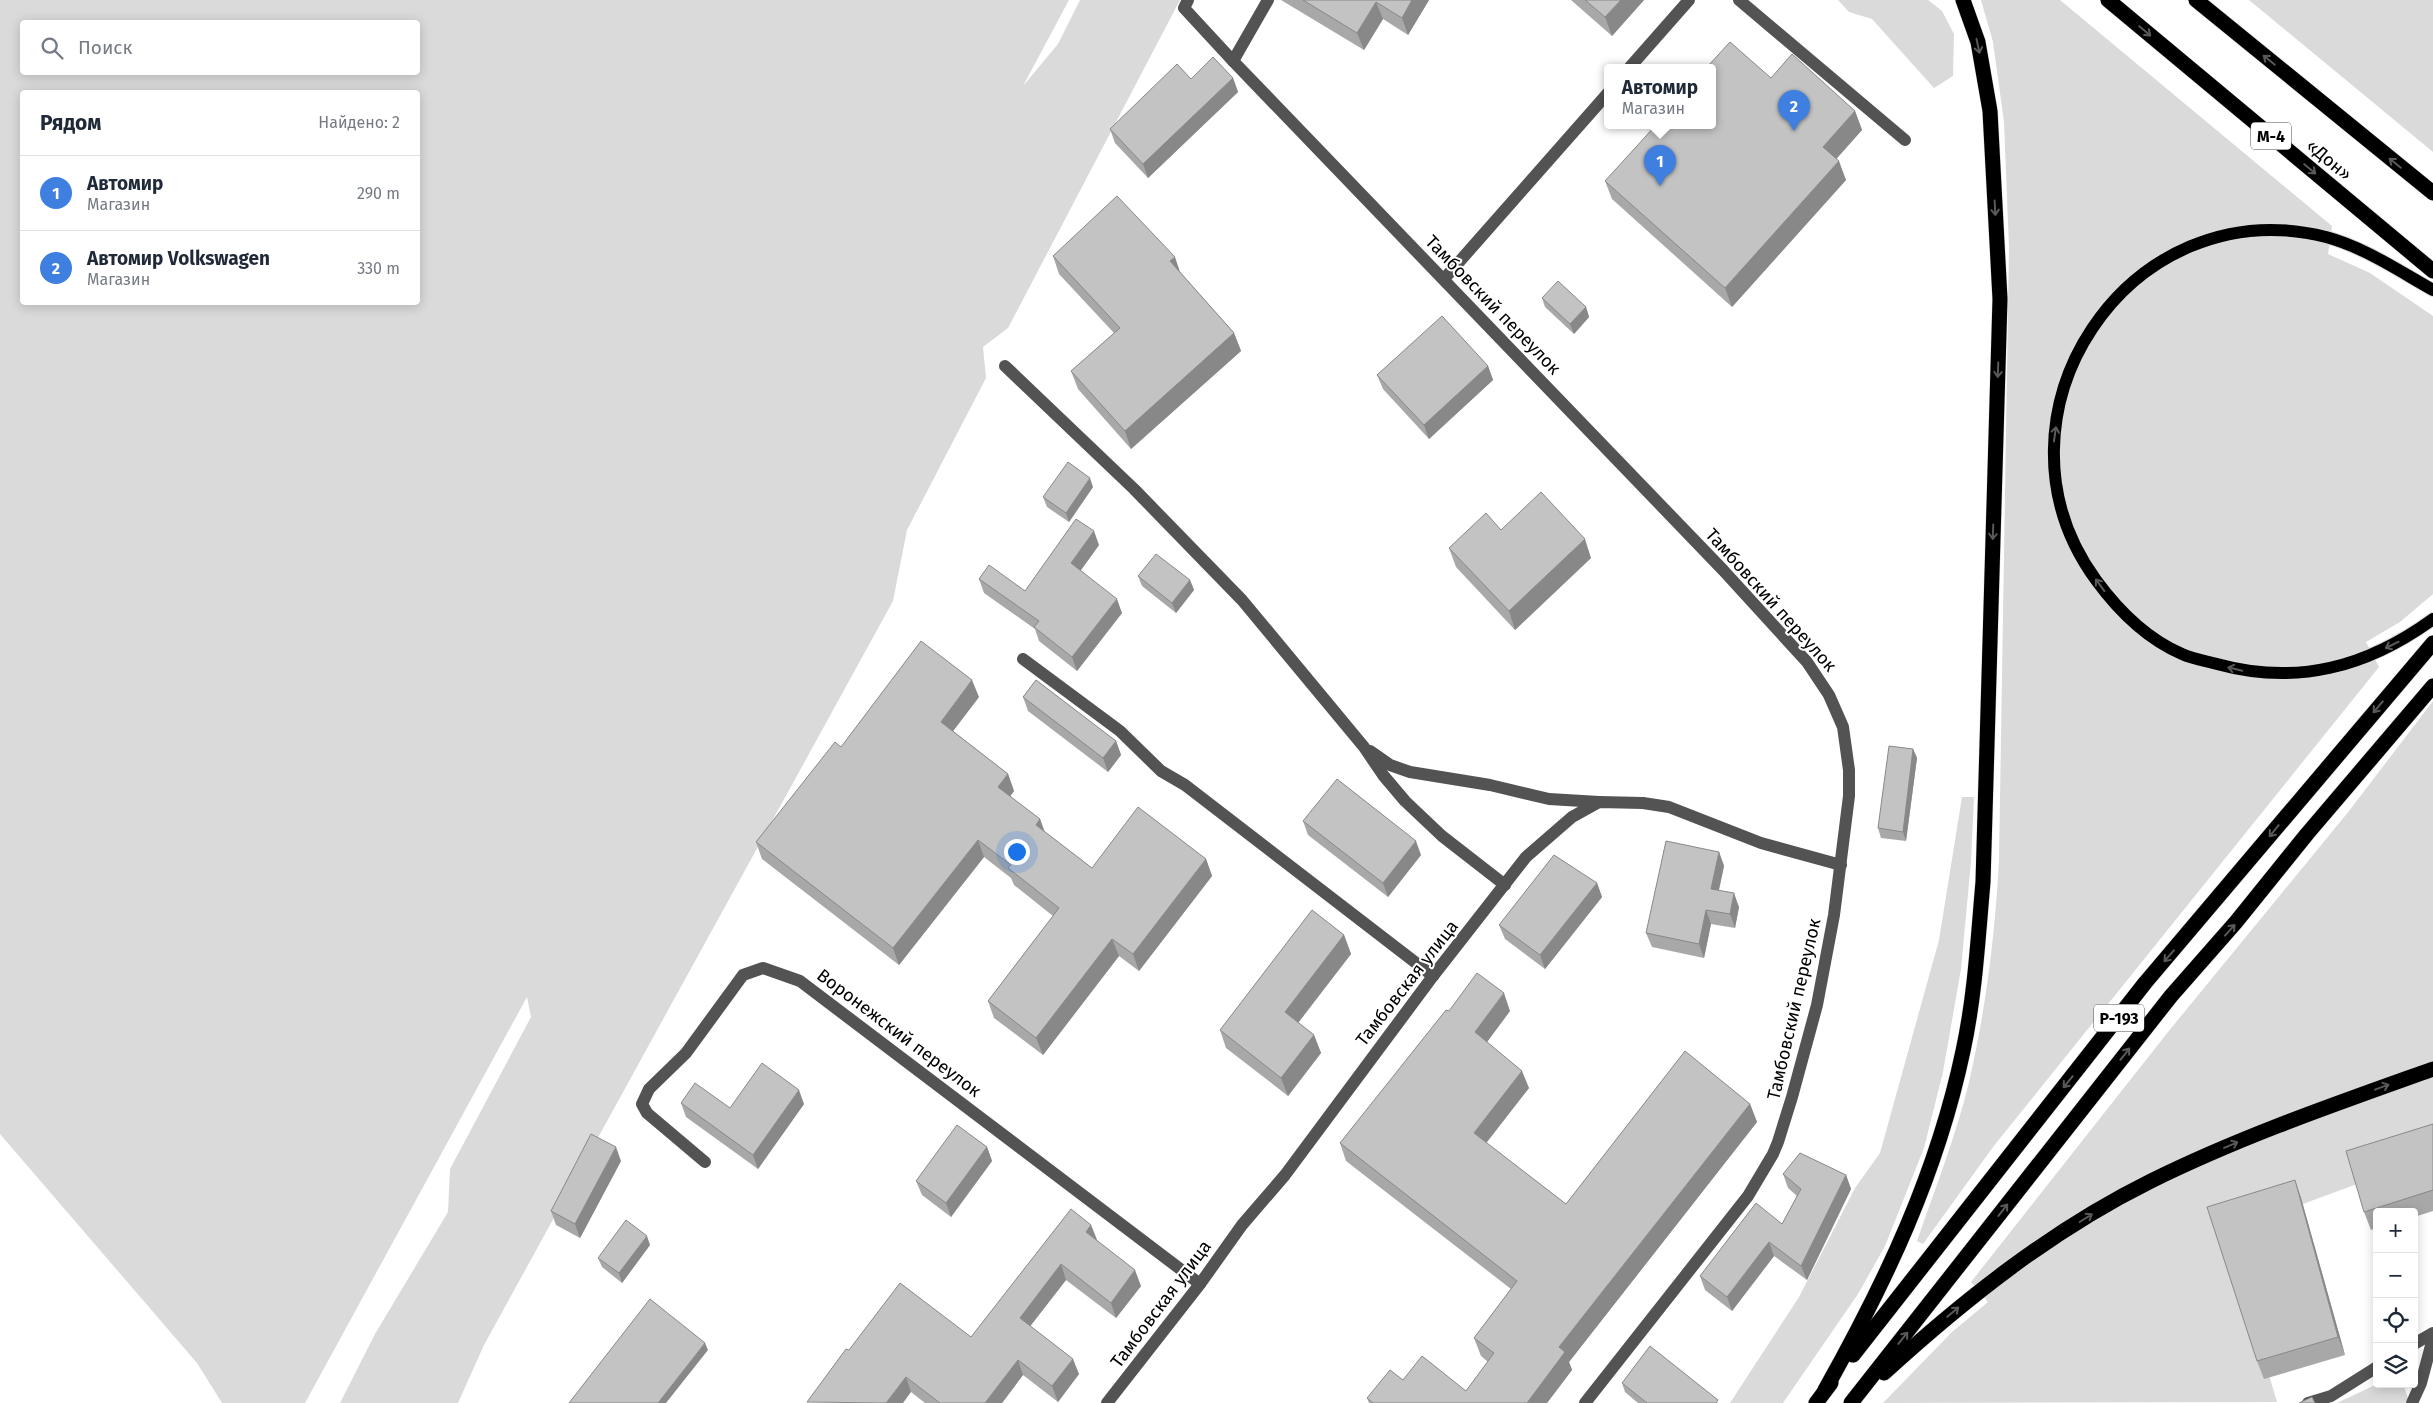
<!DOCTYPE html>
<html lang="ru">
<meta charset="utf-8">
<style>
body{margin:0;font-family:"Fira Sans",sans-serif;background:#f6f6f7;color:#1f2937}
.controls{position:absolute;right:15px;bottom:15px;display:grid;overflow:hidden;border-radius:5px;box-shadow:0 2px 12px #0003}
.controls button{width:45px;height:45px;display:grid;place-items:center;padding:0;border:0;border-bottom:1px solid #e0e1e3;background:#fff;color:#1f2937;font:25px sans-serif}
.you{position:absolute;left:1016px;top:851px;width:18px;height:18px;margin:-12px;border:4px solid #fff;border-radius:50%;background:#1a73e8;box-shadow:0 0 0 8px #1a73e833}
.badge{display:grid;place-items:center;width:32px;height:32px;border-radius:50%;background:#000;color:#fff;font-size:16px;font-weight:700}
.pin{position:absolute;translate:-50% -41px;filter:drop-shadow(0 1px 2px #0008)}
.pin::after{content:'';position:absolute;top:26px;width:18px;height:15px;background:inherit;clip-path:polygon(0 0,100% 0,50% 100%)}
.popup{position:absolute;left:1604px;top:64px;width:112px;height:65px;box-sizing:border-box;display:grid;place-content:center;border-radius:5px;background:#fff;filter:drop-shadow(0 1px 4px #0005);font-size:16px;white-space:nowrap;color:#747a83}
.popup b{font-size:19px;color:#1f2937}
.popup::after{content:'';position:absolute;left:50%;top:100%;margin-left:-10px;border:10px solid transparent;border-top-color:#fff}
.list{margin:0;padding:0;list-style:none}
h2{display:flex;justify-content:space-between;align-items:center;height:65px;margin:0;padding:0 20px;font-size:21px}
h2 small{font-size:16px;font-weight:400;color:#747a83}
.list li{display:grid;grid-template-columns:32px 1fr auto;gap:15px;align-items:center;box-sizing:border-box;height:75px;padding:0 20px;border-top:1px solid #e0e1e3}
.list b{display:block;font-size:19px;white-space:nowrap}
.list p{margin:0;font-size:16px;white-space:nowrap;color:#747a83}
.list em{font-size:16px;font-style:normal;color:#747a83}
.icon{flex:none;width:28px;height:28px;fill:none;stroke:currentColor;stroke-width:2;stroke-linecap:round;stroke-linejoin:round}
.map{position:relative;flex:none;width:2433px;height:1403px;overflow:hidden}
.search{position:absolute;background:#fff;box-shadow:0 2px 12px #0003;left:20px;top:20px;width:400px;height:55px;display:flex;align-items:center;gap:12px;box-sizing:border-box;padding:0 18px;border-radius:5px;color:#747a83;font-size:19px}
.panel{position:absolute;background:#fff;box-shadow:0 2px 12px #0003;left:20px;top:90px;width:400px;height:215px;border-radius:5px}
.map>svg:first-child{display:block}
.green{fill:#dadada;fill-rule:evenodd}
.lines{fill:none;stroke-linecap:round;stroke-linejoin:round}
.major-casing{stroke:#dbdbdb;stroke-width:14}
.highway-casing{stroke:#dbdbdb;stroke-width:16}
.minor{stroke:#535353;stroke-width:12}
.major{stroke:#000;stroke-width:12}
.highway{stroke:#000;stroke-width:15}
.wall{fill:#a8a8a8}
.shaded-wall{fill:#888}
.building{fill:#c3c3c3;stroke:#888}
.oneway{stroke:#595959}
.labels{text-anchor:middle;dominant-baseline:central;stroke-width:4;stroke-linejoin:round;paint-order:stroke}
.shield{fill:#fff;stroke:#4c4c4c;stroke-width:1}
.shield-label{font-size:16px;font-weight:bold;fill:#000}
.street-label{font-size:18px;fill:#000;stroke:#fff}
</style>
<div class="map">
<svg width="2433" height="1403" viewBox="0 0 2433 1403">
<rect width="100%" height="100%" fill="#fff"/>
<!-- green -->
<g class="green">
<path d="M 0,0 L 1069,0 L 1023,86 L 1058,44 L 1080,0 L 1180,0 L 1008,328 L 983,347 L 986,378 L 907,530 L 893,601 L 484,1345 L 458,1403 L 340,1403 L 375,1334 L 448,1212 L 450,1169 L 531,1017 L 527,997 L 305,1403 L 222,1403 L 197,1363 L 0,1134 ZM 22,22 L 418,22 L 418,72 L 22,72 ZM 22,92 L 418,92 L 418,302 L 22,302 Z"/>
<polygon points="1838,0 1928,0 1942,11 1954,34 1953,76 1934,88 1872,19 1849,12"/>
<path d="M 1981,0 L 2060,0 L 2332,226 L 2328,254 L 2370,273 L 2433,316 L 2433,594 L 2400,622 L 2366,642 L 2379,667 L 1993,1147 L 1923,1244 L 1917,1241 C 1935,1189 1956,1136 1969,1082 C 1986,1009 1995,935 1999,860 L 2009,248 L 2004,122 L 1993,42 Z"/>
<polygon points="2249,0 2433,0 2433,152"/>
<polygon points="2433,701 2433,1156 2227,1232 2277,1402 1883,1403 1952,1332 1988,1302 1971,1282 2168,1032 2349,811"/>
<polygon points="1962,797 1974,797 1971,862 1961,969 1943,1072 1924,1148 1885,1246 1858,1294 1783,1403 1730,1403 1799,1297 1855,1188 1880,1153 1939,940"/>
<polygon points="2377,1384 2403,1384 2408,1398 2405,1403 2337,1403"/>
</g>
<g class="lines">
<!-- major casing -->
<g class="major-casing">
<path id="major" d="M 2433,290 C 2399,271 2364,247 2326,237 C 2128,187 1977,417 2096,580 C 2118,610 2147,639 2182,654 C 2193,659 2206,661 2217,664 C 2297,686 2367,667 2433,619"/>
</g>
<!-- highway casing -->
<g class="highway-casing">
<g id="highway">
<polyline points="2108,0 2433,271"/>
<polyline points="2196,0 2433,193"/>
<polyline points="1853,1355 2145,983 2433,643"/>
<path d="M 1884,1373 C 1965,1299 2052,1230 2151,1181 C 2242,1136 2338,1103 2433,1069"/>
<path d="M 1825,1390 C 1886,1281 1937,1174 1963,1051 C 1975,996 1978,938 1983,882 L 2000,299 L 1990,111 L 1978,42 L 1963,0"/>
<polyline points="1816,1403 1831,1383"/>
<polyline points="1851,1403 2171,996 2236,922 2307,834 2433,686"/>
</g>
</g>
<!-- minor -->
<g class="minor">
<polyline points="1188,0 1184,8 1233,61 1723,570 1807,662 1829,695 1843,727 1849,770 1849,796 1834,915 1817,1005 1792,1097 1778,1142 1773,1154 1748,1196 1585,1403"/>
<polyline points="1739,0 1905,140"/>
<polyline points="1233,61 1268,0"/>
<polyline points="1630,67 1689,0"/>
<polyline points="1444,279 1608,93"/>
<polyline points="1005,366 1134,489 1242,600 1364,747 1383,775 1405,801 1442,836 1505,885"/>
<polyline points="1023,659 1120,731 1161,771 1185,785 1433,976"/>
<polyline points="1370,751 1390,765 1410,772 1490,785 1549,799 1599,802"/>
<polyline points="705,1162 647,1113 642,1104 649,1089 686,1053 743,975 763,968 800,981 1200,1284"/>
<polyline points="2414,1344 2433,1333"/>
<polyline points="1107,1403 1200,1284 1242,1225 1285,1175 1433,976 1526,857 1572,817 1599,802 1643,803 1669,807 1761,843 1841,865"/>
<polyline points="2308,1403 2331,1396 2377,1367"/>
<polyline points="2412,1403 2421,1383 2433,1338"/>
</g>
<!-- major -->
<use href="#major" class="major"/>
<!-- highway -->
<use href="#highway" class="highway"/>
</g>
<!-- wall -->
<g class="wall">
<polygon points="1281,0 1429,0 1408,35 1383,19 1364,50"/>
<polygon points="1571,0 1644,0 1612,36"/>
<polygon points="1233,78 1238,92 1148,178 1115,143 1110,129 1191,79"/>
<polygon points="1771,78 1855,111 1862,130 1836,159 1846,180 1732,307 1612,199 1605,181"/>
<polygon points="1053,256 1180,272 1234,333 1241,351 1131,449 1078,389 1071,371 1114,333 1059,274"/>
<polygon points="1542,298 1586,307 1589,317 1574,334 1545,307"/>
<polygon points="1488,366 1493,380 1429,439 1383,389 1377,375"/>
<polygon points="1093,487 1069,522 1047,507 1043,497"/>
<polygon points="1501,530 1591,558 1515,630 1456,567 1449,548"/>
<polygon points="1099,545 1080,571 1122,613 1077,671 1039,641 1035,629 984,593 979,579 1025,591"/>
<polygon points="1138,576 1190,580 1194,590 1176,613 1142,586"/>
<polygon points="979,697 953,731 1008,774 1014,791 1010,797 1040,819 1045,832 1092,868 1206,859 1212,876 1139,971 1119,956 1043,1055 994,1018 988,1001 1053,916 1014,885 1011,878 984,857 899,965 762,859 756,842 841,747"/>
<polygon points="1023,697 1116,741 1121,755 1108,772 1028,711"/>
<polygon points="1913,749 1917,758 1906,841 1881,838 1878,828"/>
<polygon points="1303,821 1421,855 1388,897 1308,835"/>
<polygon points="1719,852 1724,866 1719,890 1739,907 1735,928 1711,924 1704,958 1652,947 1646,933"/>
<polygon points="1597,883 1602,897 1545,969 1505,939 1499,925"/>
<polygon points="1344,935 1351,954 1298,1022 1314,1035 1321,1053 1288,1096 1226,1048 1220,1030"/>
<polygon points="1449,1011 1510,1011 1487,1042 1529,1088 1486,1143 1566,1204 1750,1104 1757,1122 1569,1362 1572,1370 1547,1403 1369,1403 1367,1398 1403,1380 1466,1391 1488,1362 1481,1356 1474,1338 1511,1289 1346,1161 1340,1143"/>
<polygon points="681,1103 730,1108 804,1104 758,1169 686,1117"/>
<polygon points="2433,1124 2433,1211 2414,1217 2414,1212 2377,1212 2377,1228 2371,1230 2364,1212"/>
<polygon points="987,1147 992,1161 951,1217 922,1195 916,1181"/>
<polygon points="621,1161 580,1238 556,1225 551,1211"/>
<polygon points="1783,1174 1846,1175 1851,1189 1807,1280 1774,1256 1732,1311 1705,1290 1700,1276 1782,1224 1797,1196 1788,1188"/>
<polygon points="2295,1180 2301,1198 2345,1355 2264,1379 2257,1361"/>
<polygon points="1091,1225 1097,1240 1141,1286 1116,1318 1066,1280 1030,1326 1079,1374 1058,1402 1023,1375 1002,1403 925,1403 911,1392 849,1350 971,1337"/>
<polygon points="650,1245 622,1283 602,1267 598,1258"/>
<polygon points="1622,1383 1719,1403 1638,1403 1625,1392"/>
</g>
<!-- shaded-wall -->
<g class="shaded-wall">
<polygon points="1412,0 1429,0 1408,35 1402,18"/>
<polygon points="1621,0 1644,0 1612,36 1605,17"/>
<polygon points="1376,2 1383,19 1364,50 1357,33"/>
<polygon points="1233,78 1238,92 1148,178 1143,164"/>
<polygon points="1855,111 1862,130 1830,166 1823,147"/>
<polygon points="1839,161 1846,180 1732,307 1725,288"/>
<polygon points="1175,257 1181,275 1170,261"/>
<polygon points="1586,307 1589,317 1574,334 1570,324"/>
<polygon points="1234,333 1241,351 1131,449 1125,431"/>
<polygon points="1488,366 1493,380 1429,439 1424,425"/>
<polygon points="1090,478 1093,487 1069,522 1066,513"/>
<polygon points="1094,531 1099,545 1076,577 1071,563"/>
<polygon points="1585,539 1591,558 1515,630 1509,611"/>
<polygon points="1190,580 1194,590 1176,613 1172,603"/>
<polygon points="1117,599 1122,613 1077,671 1072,657"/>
<polygon points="972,680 979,697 947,739 941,722"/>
<polygon points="1116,741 1121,755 1108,772 1103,758"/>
<polygon points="1913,749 1917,758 1906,841 1903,832"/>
<polygon points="1008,774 1014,791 1004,804 998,787"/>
<polygon points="1040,819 1046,837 1036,825"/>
<polygon points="978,840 984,857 899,965 893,948"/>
<polygon points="1416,841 1421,855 1388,897 1383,883"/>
<polygon points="1719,852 1724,866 1716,903 1711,889"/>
<polygon points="1206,859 1212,876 1139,971 1133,954"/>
<polygon points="1597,883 1602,897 1545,969 1540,955"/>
<polygon points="1734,893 1739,907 1735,928 1730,914"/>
<polygon points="1706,910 1711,924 1704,958 1699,944"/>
<polygon points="1344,935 1351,954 1292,1031 1285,1012"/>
<polygon points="1112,939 1119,956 1043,1055 1036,1038"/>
<polygon points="1504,993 1510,1011 1481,1050 1475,1032"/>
<polygon points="1314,1035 1321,1053 1288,1096 1281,1078"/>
<polygon points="1522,1071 1529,1088 1480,1151 1474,1133"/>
<polygon points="799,1090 804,1104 758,1169 753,1155"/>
<polygon points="1750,1104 1757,1122 1569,1362 1572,1370 1547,1403 1527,1403 1559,1347"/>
<polygon points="616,1147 621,1161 580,1238 575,1224"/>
<polygon points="987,1147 992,1161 951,1217 946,1203"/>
<polygon points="1846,1175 1851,1189 1807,1280 1801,1266"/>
<polygon points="2295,1180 2301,1198 2345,1355 2338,1337"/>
<polygon points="1091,1225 1097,1240 1086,1232"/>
<polygon points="647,1236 650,1245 622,1283 619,1273"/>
<polygon points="1769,1242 1774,1256 1732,1311 1727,1297"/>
<polygon points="1061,1264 1066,1280 1025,1333 1020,1318"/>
<polygon points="1135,1270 1141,1286 1116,1318 1111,1303"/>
<polygon points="705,1343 708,1350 666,1403 658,1403"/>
<polygon points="1073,1359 1079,1374 1058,1402 1052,1386"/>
<polygon points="1018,1360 1023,1375 1002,1403 985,1403"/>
<polygon points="906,1377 911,1392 903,1403 886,1403"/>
</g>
<!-- building -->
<g class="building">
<polygon points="1303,0 1412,0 1402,18 1376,2 1357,33"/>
<polygon points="1585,0 1621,0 1605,17"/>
<polygon points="1730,42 1771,78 1792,54 1855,111 1823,147 1839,161 1725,288 1605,181 1656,125 1712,125 1712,67 1707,67"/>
<polygon points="1213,57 1233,78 1143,164 1110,129 1177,64 1191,79"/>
<polygon points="1117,196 1175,257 1170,261 1234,333 1125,431 1071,371 1120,328 1053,256"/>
<polygon points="1558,281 1586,307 1570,324 1542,298"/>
<polygon points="1442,316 1488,366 1424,425 1377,375"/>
<polygon points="1068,462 1090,478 1066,513 1043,497"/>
<polygon points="1541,492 1585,539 1509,611 1449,548 1486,513 1501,530"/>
<polygon points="1076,519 1094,531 1071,563 1117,599 1072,657 1034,627 1039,621 979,579 989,565 1025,591"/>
<polygon points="1156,554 1190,580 1172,603 1138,576"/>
<polygon points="921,641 972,680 941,722 1008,774 998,787 1040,819 1036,825 1092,868 1138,807 1206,859 1133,954 1112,939 1036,1038 988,1001 1059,908 1008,868 1011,865 978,840 893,948 756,842 835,742 841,747"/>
<polygon points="1036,680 1116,741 1103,758 1023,697"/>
<polygon points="1889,746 1913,749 1903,832 1878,828"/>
<polygon points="1337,779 1416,841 1383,883 1303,821"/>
<polygon points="1666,841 1719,852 1711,889 1734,893 1730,914 1706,910 1699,944 1646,933"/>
<polygon points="1554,855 1597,883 1540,955 1499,925"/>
<polygon points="1312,910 1344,935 1285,1012 1314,1035 1281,1078 1220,1030"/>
<polygon points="1477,973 1504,993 1475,1032 1522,1071 1474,1133 1566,1204 1685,1051 1750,1104 1559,1347 1565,1352 1527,1403 1373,1403 1367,1398 1390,1370 1403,1380 1422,1356 1466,1391 1494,1353 1474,1338 1517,1281 1340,1143 1446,1010 1449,1011"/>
<polygon points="762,1063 799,1090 753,1155 681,1103 695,1083 730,1108"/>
<polygon points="2433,1124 2433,1190 2364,1212 2346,1151"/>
<polygon points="957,1125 987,1147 946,1203 916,1181"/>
<polygon points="591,1134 616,1147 575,1224 551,1211"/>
<polygon points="1800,1153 1846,1175 1801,1266 1769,1242 1727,1297 1700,1276 1756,1203 1782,1224 1801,1189 1783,1174"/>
<polygon points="2295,1180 2338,1337 2257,1361 2207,1207"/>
<polygon points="1071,1209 1091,1225 1086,1232 1135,1270 1111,1303 1061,1264 1020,1318 1073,1359 1052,1386 1018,1360 985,1403 940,1403 906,1377 886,1403 807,1402 846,1349 849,1350 900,1283 971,1337"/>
<polygon points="626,1220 647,1236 619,1273 598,1258"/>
<polygon points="650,1299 705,1343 658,1403 569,1403"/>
<polygon points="1650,1346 1718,1400 1716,1403 1647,1403 1622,1383"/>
<polygon points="2312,1397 2315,1403 2299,1403"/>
</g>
<!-- one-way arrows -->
<defs><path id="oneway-shaft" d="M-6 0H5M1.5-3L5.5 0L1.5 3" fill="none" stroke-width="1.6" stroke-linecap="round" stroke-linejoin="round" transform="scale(1.25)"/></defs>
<g class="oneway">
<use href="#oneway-shaft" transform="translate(2145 31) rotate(40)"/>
<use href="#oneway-shaft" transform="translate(1978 46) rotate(78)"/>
<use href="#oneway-shaft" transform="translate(2269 60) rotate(-141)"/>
<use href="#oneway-shaft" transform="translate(2395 163) rotate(-141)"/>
<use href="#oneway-shaft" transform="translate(2310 169) rotate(40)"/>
<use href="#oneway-shaft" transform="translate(1995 208) rotate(87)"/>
<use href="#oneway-shaft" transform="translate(1998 370) rotate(92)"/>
<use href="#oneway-shaft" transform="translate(2055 434) rotate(-82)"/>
<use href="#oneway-shaft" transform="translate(1993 532) rotate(92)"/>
<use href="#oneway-shaft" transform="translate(2100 585) rotate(-126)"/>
<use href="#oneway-shaft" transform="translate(2392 645) rotate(154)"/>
<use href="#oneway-shaft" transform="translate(2235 669) rotate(-166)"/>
<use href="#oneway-shaft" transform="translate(2378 707) rotate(130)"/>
<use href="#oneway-shaft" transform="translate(2274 831) rotate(129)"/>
<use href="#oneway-shaft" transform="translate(2230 930) rotate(-48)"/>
<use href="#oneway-shaft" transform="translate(2169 956) rotate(131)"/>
<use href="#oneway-shaft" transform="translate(2125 1054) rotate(-52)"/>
<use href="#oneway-shaft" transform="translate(2068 1082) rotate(129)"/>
<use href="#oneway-shaft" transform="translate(2382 1087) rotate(-20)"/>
<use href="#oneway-shaft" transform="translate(2231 1145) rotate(-23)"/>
<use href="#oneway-shaft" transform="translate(2003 1210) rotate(-52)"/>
<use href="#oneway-shaft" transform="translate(2086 1218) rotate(-32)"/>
<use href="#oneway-shaft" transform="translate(1953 1312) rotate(-40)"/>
<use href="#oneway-shaft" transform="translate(1903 1338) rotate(-51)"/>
</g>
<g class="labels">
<!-- shield labels -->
<g class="shield">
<rect x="2251" y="122.5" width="40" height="27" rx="4"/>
<rect x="2094" y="1004.5" width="50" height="27" rx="4"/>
</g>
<g class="shield-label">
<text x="2271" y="136">М-4</text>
<text x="2119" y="1018">Р-193</text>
</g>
<!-- street labels -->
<g class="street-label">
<text transform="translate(2329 160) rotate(40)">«Дон»</text>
<text transform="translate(1493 305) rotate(46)">Тамбовский переулок</text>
<text transform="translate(1771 600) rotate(48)">Тамбовский переулок</text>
<text transform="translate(1407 983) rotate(-52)">Тамбовская улица</text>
<text transform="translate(1794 1009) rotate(-77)">Тамбовский переулок</text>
<text transform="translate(899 1033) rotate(37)">Воронежский переулок</text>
<text transform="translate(1161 1304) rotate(-53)">Тамбовская улица</text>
</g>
</g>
</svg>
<div class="controls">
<button>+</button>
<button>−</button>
<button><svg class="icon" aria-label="locate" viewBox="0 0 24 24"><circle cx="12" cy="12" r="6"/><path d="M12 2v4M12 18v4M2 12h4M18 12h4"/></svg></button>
<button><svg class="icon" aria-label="layers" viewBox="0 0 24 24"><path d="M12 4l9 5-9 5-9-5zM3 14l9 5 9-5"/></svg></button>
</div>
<div class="you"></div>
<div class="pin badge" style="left:1660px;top:186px;background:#3f7fe0">1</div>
<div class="popup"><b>Автомир</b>Магазин</div>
<div class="pin badge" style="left:1794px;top:131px;background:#3f7fe0">2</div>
<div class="search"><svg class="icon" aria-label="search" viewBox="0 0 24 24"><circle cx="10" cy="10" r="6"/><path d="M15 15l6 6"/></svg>Поиск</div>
<section class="panel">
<h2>Рядом<small>Найдено: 2</small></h2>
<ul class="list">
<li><span class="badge" style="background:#3f7fe0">1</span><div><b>Автомир</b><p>Магазин</p></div><em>290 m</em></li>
<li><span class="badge" style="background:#3f7fe0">2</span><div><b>Автомир Volkswagen</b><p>Магазин</p></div><em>330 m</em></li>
</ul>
</section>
</div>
